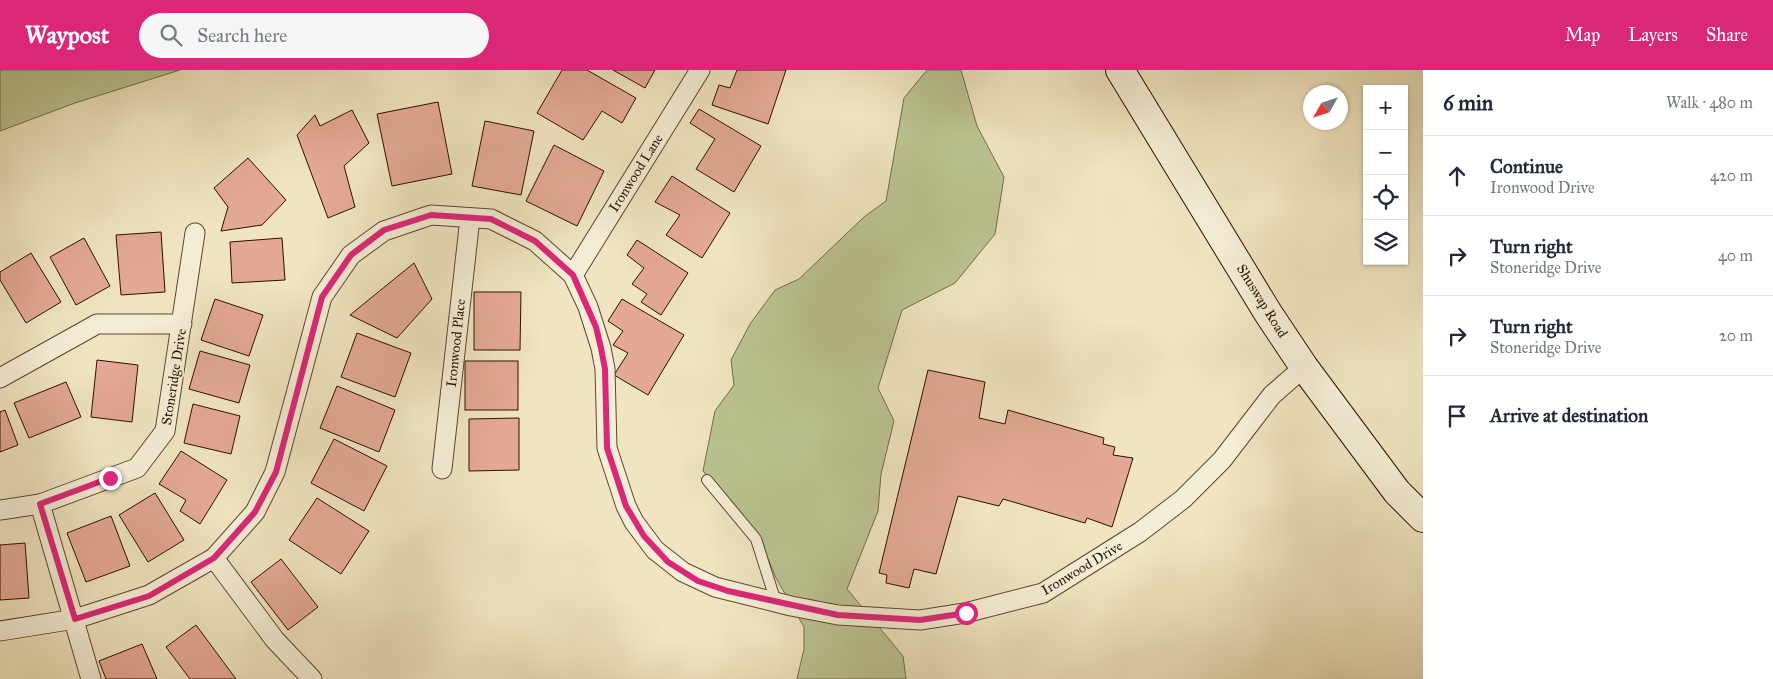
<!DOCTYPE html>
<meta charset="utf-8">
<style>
body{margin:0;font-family:"IM FELL Great Primer",serif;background:#f6f6f7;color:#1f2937}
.controls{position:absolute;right:15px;top:15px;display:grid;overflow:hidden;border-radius:0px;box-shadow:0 1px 4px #0004}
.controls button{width:45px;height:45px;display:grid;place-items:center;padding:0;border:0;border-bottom:1px solid #e0e1e3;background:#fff;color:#1f2937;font:25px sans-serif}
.compass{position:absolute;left:1303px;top:15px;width:45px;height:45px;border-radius:50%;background:#fff;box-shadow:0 1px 4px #0004;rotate:231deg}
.stop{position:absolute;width:15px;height:15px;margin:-11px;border:4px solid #db2777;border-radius:50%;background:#fff}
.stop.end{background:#db2777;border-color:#fff;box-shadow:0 1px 5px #0008}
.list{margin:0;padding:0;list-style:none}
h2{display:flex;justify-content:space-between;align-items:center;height:65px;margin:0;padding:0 20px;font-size:21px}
h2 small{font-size:16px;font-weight:400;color:#747a83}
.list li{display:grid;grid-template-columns:32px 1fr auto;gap:15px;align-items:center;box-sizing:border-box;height:80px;padding:0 20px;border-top:1px solid #e0e1e3}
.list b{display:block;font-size:19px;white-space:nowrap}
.list p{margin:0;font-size:16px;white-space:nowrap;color:#747a83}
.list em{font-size:16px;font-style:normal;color:#747a83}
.icon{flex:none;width:28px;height:28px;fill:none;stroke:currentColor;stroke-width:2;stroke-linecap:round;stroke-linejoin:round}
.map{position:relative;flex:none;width:1423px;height:609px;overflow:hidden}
header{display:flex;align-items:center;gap:30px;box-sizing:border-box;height:70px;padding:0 25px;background:#db2777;color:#fff}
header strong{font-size:24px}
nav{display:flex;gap:28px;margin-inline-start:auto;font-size:18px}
.search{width:350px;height:45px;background:#f6f6f7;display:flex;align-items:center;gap:12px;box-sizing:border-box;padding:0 18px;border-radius:28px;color:#747a83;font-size:19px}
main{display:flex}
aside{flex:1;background:#fff}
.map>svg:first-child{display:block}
.green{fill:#bbc492;stroke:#746a49}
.building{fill:#e4a994;stroke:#2d0f00}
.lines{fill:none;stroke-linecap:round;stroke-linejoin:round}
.lane-casing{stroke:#5e4430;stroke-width:12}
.street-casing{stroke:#5e4430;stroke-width:21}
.secondary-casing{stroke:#2d0f00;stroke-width:30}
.lane{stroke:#f5eed6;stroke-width:10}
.street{stroke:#f5eed6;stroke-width:19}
.secondary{stroke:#f5eed6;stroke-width:28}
.route{stroke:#db2777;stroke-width:6}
.labels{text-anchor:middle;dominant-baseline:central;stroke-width:4;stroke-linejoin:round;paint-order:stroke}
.street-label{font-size:14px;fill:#2d0f00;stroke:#f5eed6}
</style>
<header>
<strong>Waypost</strong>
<div class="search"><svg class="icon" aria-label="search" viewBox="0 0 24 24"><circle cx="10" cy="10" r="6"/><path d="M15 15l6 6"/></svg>Search here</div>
<nav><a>Map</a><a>Layers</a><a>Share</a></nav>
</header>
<main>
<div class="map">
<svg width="1423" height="609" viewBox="0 0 1423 609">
<rect width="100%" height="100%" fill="#f0e5c0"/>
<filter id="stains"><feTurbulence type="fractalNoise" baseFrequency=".004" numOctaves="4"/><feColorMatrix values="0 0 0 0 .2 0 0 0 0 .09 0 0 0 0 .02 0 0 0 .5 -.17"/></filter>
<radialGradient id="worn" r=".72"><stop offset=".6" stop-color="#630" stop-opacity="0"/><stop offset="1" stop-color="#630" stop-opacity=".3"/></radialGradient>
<!-- green -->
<g class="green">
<polygon points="0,0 180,0 75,33 0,61"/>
<polygon points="927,0 961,0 977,56 1004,107 995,164 955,213 902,240 878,318 894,351 881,404 878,441 847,519 903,586 906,609 797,609 804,579 804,557 776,508 758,465 703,401 715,341 734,315 731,290 750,254 775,220 799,209 864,147 886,131 904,28"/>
</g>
<!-- building -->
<g class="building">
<polygon points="562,0 587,0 636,28 622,53 602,41 583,70 537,43"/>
<polygon points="613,0 655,0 645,18"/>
<polygon points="737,0 786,0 768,54 712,35 719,15 730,18"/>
<polygon points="438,32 452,104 392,116 377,44"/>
<polygon points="699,39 761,76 734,122 696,99 715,69 690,53"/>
<polygon points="352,40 369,73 344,96 355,137 328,148 297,65 315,45 320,56"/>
<polygon points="485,51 534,61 521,125 472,116"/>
<polygon points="554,75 604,101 577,156 526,131"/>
<polygon points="248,88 286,130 262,155 221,161 228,137 214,118"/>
<polygon points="672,106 730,143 702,188 666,165 680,145 655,132"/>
<polygon points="161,162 165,222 121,225 116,165"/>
<polygon points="84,168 110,216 76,235 50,187"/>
<polygon points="282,168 285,210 232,213 230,172"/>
<polygon points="637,170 688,203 661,245 641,232 647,224 632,214 644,198 627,185"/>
<polygon points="31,183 61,232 26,253 0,210 0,202"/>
<polygon points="414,193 432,229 397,268 350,245"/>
<polygon points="474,222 521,222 520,280 474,280"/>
<polygon points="215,229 263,245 249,286 201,270"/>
<polygon points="622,229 684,265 648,325 614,305 628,283 613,275 623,261 608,251"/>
<polygon points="357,263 411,283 395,327 341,307"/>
<polygon points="200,281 250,295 239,333 189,319"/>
<polygon points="97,290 138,295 132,352 91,347"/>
<rect x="465" y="291" width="53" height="49"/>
<polygon points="928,300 985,312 979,348 1005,354 1008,340 1104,368 1103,374 1115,377 1113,385 1133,388 1112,457 1087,448 1085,453 1003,429 999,436 958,426 936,504 914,499 909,518 886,513 887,505 879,503"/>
<polygon points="66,312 81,347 29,368 14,333"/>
<polygon points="337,316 395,340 379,382 320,358"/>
<polygon points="193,334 240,346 231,384 184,373"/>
<polygon points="5,340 18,375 0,382 0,342"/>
<polygon points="519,348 519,400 469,401 469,349"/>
<polygon points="334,369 387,396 364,441 311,413"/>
<polygon points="181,381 227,410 200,454 180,441 186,430 159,414"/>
<polygon points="155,423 184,470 148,492 119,445"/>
<polygon points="317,428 369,461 341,504 289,470"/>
<polygon points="111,446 130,496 86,512 67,463"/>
<polygon points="25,473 29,528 0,530 0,475"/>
<polygon points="281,489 318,537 288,560 251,512"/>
<polygon points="196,555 236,609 190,609 166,577"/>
<polygon points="142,574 157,609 106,609 99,591"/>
</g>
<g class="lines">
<!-- lane casing -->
<g class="lane-casing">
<polyline id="lane" points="707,410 756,469 776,532"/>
</g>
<!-- street casing -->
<g class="street-casing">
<g id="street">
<polyline points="573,205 700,0"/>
<polyline points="0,308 97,254 182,254"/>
<polyline points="442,399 470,148"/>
<polyline points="40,434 91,609"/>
<polyline points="0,440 40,434 137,398 165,361 195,163"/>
<polyline points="214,488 275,570 312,609"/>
<polyline points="0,561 75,549 149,525 214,488 255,442 275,402 322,227 351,185 384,161 431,145 491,149 535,171 573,205 588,237 601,278 605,299 607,378 626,436 634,452 655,480 683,502 715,517 791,536 838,545 920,550 965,543 1043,523 1140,462 1183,429 1222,390 1272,325 1304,297"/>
</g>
</g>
<!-- secondary casing -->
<g class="secondary-casing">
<polyline id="secondary" points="1120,0 1268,243 1304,297 1397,422 1423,448"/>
</g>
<!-- lane -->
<use href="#lane" class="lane"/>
<!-- street -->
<use href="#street" class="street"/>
<!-- secondary -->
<use href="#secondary" class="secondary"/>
</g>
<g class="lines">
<!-- route -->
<polyline class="route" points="110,408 40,434 75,549 149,526 214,488 255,442 276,402 322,227 351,185 384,160 431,145 491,149 535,171 573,205 596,257 601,278 605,299 607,378 626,436 644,466 668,492 698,511 728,521 838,545 920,550 966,543"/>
</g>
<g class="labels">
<!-- street labels -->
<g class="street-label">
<text transform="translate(636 103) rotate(-58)">Ironwood Lane</text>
<text transform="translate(1262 231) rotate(58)">Shuswap Road</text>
<text transform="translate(456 273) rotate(-84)">Ironwood Place</text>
<text transform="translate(174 307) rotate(-81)">Stoneridge Drive</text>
<text transform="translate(1082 498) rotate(-31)">Ironwood Drive</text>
</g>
</g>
<rect width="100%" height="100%" filter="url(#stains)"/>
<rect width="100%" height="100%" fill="url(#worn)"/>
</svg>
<div class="controls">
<button>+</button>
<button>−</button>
<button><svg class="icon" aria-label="locate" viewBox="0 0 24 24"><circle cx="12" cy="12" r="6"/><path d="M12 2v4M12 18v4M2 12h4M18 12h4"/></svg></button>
<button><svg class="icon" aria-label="layers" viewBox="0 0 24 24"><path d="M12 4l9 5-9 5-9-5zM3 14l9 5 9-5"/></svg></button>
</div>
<svg class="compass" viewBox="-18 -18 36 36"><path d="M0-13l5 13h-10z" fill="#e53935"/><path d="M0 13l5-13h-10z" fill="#747a83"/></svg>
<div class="stop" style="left:966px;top:543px"></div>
<div class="stop end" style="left:110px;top:408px"></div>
</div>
<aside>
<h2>6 min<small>Walk · 480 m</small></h2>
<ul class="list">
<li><svg class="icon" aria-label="ahead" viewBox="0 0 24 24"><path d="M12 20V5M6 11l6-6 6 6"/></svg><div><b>Continue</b><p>Ironwood Drive</p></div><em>420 m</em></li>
<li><svg class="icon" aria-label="right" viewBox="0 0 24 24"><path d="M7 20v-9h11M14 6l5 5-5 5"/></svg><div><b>Turn right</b><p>Stoneridge Drive</p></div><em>40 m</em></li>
<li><svg class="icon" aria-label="right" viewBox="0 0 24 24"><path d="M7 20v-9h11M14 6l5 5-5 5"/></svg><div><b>Turn right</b><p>Stoneridge Drive</p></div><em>20 m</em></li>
<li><svg class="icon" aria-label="arrive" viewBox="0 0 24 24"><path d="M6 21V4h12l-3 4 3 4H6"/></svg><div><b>Arrive at destination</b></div></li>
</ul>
</aside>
</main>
